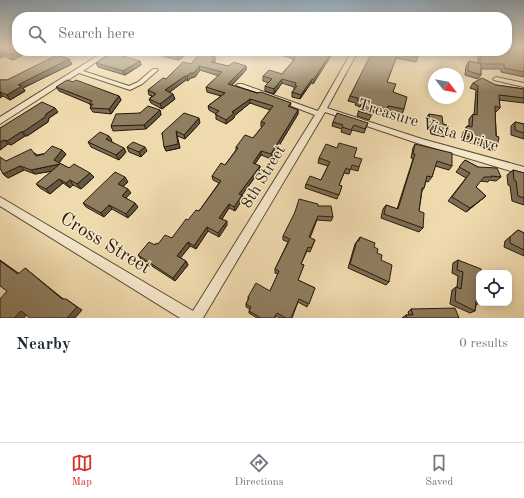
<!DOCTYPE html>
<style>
body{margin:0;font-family:"Old Standard TT",serif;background:#f6f6f7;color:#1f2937}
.controls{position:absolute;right:12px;bottom:12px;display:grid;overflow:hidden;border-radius:8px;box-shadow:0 2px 10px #0003}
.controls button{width:36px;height:36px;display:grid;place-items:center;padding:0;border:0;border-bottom:1px solid #e0e1e3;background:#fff;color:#1f2937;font:20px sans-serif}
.compass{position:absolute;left:428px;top:68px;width:36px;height:36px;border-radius:50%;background:#fff;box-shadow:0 2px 10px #0003;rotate:121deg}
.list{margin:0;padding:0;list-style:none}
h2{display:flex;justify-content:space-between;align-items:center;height:52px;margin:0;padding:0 16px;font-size:17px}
h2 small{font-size:13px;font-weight:400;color:#747a83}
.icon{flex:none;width:22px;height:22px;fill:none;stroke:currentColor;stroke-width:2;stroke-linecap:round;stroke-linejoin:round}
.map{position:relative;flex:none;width:524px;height:318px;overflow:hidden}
.search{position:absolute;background:#fff;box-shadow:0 2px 10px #0003;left:12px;right:12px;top:12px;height:44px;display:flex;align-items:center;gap:10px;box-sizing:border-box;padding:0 14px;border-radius:16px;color:#747a83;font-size:15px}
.sheet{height:124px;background:#fff}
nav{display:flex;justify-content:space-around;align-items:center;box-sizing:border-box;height:56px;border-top:1px solid #e0e1e3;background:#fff;font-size:11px;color:#747a83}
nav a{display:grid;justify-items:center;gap:2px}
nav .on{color:#d93025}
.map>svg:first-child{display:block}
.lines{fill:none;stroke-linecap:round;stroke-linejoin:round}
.minor-casing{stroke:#5a4b34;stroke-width:2}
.minor{fill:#f5e7ca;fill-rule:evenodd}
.wall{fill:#7b6c53;stroke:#281b0b}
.shaded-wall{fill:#645843;stroke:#281b0b}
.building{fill:#8f7e60;stroke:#281b0b}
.labels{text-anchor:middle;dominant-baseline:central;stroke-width:3;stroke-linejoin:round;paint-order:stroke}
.street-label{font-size:16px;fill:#281b0b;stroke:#f5e7ca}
.near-street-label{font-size:19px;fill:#281b0b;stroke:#f5e7ca}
</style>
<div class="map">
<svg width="524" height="318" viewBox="0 0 524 318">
<rect width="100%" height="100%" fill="#efdaae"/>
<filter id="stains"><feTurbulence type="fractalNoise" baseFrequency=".005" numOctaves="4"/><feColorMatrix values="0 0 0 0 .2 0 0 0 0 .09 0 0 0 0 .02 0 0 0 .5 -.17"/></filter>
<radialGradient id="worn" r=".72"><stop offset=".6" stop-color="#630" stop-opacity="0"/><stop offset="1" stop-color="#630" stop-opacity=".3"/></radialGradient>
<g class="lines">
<!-- minor casing -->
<g class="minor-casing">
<g id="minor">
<polygon points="105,51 112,51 83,71 129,86 138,82 153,69 157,69 158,70 142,84 130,90 79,73 0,124 0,117"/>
<polygon points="352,51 358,51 327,108 422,139 524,167 524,175 417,143 325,112 203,318 180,318 0,206 0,197 193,311 315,115 236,85 238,84 242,84 318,111"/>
<polygon points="496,77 524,83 524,87 494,80 493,79"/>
</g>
</g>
<!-- minor -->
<use href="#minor" class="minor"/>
</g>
<!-- wall -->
<g class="wall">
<polygon points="0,47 26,53 13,60 4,56 0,58"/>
<polygon points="524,47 524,77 501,72 501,69 481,69 481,75 478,79 465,75 466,66 469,61 478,63 478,51 507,51"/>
<polygon points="278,51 334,51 313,84 311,83 300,99 292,97 292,92 294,90 294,87 282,83 274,94 265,91 265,86 269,83 263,81 263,76 282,74 293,61 293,59 277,54"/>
<polygon points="420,51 416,62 396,58 387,82 393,92 404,109 402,114 386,111 384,115 373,112 369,120 357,116 360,107 355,105 356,103 348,101 350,96 381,54"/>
<polygon points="163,53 186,54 179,60 164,57"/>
<polygon points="214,53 215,62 215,63 228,66 246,66 246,70 232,85 291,103 290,107 298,110 298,114 271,159 261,155 255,164 260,166 260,170 242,195 242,200 235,211 229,208 222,219 227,225 219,237 208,231 196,249 190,246 180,258 186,261 188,265 175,281 141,259 138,255 155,245 172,238 188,220 199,211 219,183 213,180 212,176 225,165 236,150 236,147 253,138 262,127 261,127 261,122 270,110 250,103 234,116 234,118 226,124 216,119 216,114 209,110 208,106 221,96 207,92 206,87 219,76 200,70 195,77 191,78 188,81 186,80 169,92 175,99 162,109 151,103 149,99 152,96 149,95 148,90 191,64"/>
<polygon points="69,59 72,64 23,88 25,91 10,100 3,96 0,97 0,80 7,80"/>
<polygon points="140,61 141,65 125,75 98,67 96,63"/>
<polygon points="473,83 496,85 524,89 524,103 499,100 500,108 496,112 495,112 497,147 493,151 461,140 464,130 467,126 469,126 469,119 473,114 474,115 476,90 470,88"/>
<polygon points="56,87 119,96 121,100 111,114 93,112 90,108 91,107 90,104 59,91"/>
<polygon points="160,110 161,115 146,129 113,131 111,126 140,113"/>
<polygon points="58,112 49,118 48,122 27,136 25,136 11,145 8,144 0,150 0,128"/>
<polygon points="429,114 443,124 448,132 445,137 431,134 430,129 427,129 426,118"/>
<polygon points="333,122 368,123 364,133 352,130 350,135 341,132 342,129 332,126"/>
<polygon points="515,122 524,124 524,139 511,135 511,126"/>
<polygon points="200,123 185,139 177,136 180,148 166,151 162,133"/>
<polygon points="112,140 111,141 126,152 119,160 91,147 88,142"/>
<polygon points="415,144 452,166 449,170 435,166 432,177 428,182 426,181 424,188 422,191 419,211 423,228 419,232 381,218 383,209 386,205 397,209 413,159 411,158 413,148"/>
<polygon points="127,147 147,151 141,157 129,152"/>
<polygon points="62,150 66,154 59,163 69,168 94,177 81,189 73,185 70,188 63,183 50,194 40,188 36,184 52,171 35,174 24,170 8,178 3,174 6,161 35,153 37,155"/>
<polygon points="354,157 359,167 358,171 350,169 349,174 344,173 339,185 342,186 337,199 305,188 306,184 321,180 328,166 318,163 319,158"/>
<polygon points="465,160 478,167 501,177 496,181 489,180 488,182 480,181 476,187 486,196 466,212 448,201 466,178 456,172"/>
<polygon points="513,170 524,173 524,205 512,201 510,186 508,185 507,175"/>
<polygon points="128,182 123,186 131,193 126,198 138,207 128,218 112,209 104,217 86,207 83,203"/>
<polygon points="318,206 333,217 331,221 317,220 310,238 315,240 310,252 307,251 301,264 304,265 298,280 315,288 307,307 298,302 292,318 280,318 276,316 275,318 257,318 249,313 249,311 250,309 246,307 246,304 248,300 248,297 270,291 278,274 275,273 275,269 288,242 283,240 283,236"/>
<polygon points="518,230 524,233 524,256 504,247 505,241"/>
<polygon points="360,237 374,247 377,253 381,260 389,282 386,285 348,268 355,244"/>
<polygon points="458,260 479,273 479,303 476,305 475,311 470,313 450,304 452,290 456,287 457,287 458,276 452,273 453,263"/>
<polygon points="411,309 459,318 402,318 406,315 409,315 408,312"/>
</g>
<!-- shaded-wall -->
<g class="shaded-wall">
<polygon points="19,51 25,51 26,53 13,60 10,55"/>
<polygon points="183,51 185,51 186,54 179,60 178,56"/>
<polygon points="332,51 334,51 313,84 314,79"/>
<polygon points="0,52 1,52 4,56 0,58"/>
<polygon points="214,53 215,57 211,57"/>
<polygon points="215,57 215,62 212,66 211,62"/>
<polygon points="69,59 72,64 23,88 25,91 10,100 7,95 18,85"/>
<polygon points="140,61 141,65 125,75 123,71"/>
<polygon points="199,66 200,70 195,77 191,78 188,81 187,76"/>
<polygon points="246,66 246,70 228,89 228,84"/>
<polygon points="185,76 186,80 166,95 165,90"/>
<polygon points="282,79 282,83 274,94 274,89"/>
<polygon points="312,79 311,83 300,99 301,95"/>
<polygon points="0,93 3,96 0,98"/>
<polygon points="173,94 175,99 162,109 160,104"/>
<polygon points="119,96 121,100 111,114 109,109"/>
<polygon points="250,99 250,103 234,116 234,118 226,124 226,120 232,112"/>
<polygon points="55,108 58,112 49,118 48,122 27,136 23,132 46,114"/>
<polygon points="160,110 161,115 146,129 144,125"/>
<polygon points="298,110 298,114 271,159 271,154"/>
<polygon points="199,118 200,123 185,139 184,135"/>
<polygon points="176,131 180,148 166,151 164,147"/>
<polygon points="21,132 25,136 11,145 7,141"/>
<polygon points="109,136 112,140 108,144 106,139"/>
<polygon points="4,140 8,144 0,150 0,142"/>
<polygon points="145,147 147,151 141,157 139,152"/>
<polygon points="124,148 126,152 119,160 116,155"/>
<polygon points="62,150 66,154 58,164 54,160"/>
<polygon points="261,151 261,155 253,167 253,163"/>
<polygon points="60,164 64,169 35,174 31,170"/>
<polygon points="20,166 24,170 8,178 3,174"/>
<polygon points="260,166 260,170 242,195 242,200 235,211 234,207 239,194"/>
<polygon points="90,173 94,177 81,189 77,184"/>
<polygon points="125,177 128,182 121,188 118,184"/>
<polygon points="59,179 63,183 50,194 46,189"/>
<polygon points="70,180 73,185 70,188 66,183"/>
<polygon points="128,189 131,193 124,200 122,196"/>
<polygon points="486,196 466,212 470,208"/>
<polygon points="135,203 138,207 128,218 126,214"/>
<polygon points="229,204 229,208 220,222 219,218"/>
<polygon points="109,205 112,209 104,217 101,213"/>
<polygon points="227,221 227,225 219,237 218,233"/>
<polygon points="207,227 208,231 196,249 194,246"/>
<polygon points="188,242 190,246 179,260 177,256"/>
<polygon points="0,260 24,277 18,274 0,261"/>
<polygon points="186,261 188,265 175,281 173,278"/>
<polygon points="25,268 30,272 67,302 62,299"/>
<polygon points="66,299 82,310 75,318 67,318"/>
<polygon points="21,311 27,314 24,318 14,318"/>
</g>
<!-- building -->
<g class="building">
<polygon points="0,47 17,47 17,51 19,51 10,55 1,52 0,52"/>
<polygon points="507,47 524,47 524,72 504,68 504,64 484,64 480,61 481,51 507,51"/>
<polygon points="166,51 183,51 178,56 163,53"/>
<polygon points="202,51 214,53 211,57 215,57 211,62 228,66 234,62 246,66 228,84 257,93 261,92 291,103 288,106 298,110 271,154 261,151 253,163 260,166 239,194 242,195 234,207 229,204 219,218 227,221 218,233 207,227 194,246 188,242 177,256 186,261 173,278 138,255 149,242 155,245 156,243 158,244 165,235 172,238 186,219 188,220 196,210 199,211 221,181 212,176 221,163 225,165 238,148 236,147 245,135 253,138 265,123 261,122 273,106 250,99 232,112 234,113 226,120 215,114 219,111 208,106 225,93 206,87 222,72 199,66 194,73 190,73 187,76 185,76 165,90 173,94 160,104 149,99 156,94 148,90 163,78 166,79 183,62 191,64"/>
<polygon points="281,51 332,51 314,79 312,79 301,95 292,92 297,86 295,86 296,83 282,79 274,89 265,86 272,79 263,76 269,70 282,74 295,59 293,59 296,55"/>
<polygon points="382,51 420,51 418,57 398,53 387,82 396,84 393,92 407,97 404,109 388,106 386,110 375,107 371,115 358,111 362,102 357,100 358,98 350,96 372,52 381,54"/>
<polygon points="112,53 140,61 123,71 96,63"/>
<polygon points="57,55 69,59 18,85 22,86 7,95 0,92 0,80 7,80"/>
<polygon points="469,61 481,64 481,75 468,71"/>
<polygon points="482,78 496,85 524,89 524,98 499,95 500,108 495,106 496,136 499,137 497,147 464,135 467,126 472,127 473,114 477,115 478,86 473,83"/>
<polygon points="67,80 73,82 76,80 119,96 109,109 90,108 93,104 89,104 92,101 56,87"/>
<polygon points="42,102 55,108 46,114 45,117 23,132 21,132 7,141 4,140 0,142 0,128"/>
<polygon points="148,106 160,110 144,125 111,126 116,114 140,113"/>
<polygon points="184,113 199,118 184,135 176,131 178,144 164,147 162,133"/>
<polygon points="337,113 368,123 365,129 354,125 351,130 342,127 343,125 333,122"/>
<polygon points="429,114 442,116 443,124 447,125 448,132 434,130 433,125 430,124"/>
<polygon points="515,122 524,124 524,133 515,130"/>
<polygon points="100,132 109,136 106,139 124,148 116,155 88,142"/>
<polygon points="133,142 145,147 139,152 127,147"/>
<polygon points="339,143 357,148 354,157 362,159 359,167 352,165 350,170 346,168 339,185 342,186 339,195 306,184 310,176 321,180 330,162 319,158 326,144 337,148"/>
<polygon points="415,144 452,153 452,166 437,161 432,177 427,176 424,188 422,188 419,211 424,213 423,228 384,214 386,205 398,209 415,154 413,154"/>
<polygon points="52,146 62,150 54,160 69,168 74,164 90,173 77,184 70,180 66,183 59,179 46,189 36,184 60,164 31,170 20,166 3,174 0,168 0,157 6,161 31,149 36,156 44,154"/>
<polygon points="465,160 478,167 497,168 501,177 491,176 492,177 484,177 476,187 486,196 470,208 452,197 470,173 459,167"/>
<polygon points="513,170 524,173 524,198 518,196 516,181 514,180"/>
<polygon points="115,172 125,177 118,184 128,189 122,196 135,203 126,214 109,205 101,213 83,203"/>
<polygon points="299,199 318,204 318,206 331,206 333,217 318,216 309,237 315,240 311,248 308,247 301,264 304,265 298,280 315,288 309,304 299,299 291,318 286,318 277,313 274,318 261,318 249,311 251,307 246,304 249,298 248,297 256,283 270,291 279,271 275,269 290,239 283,236 295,212"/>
<polygon points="518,230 524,233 524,250 510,243 510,237"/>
<polygon points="360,237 375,243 374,247 378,249 377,253 382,255 381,260 392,265 389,282 350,264 357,241 359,241"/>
<polygon points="458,260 481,269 481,273 479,273 479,302 476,301 475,311 455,301 456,287 461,289 463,272 457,270"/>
<polygon points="0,261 18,274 25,268 62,299 66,299 77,307 67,318 30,318 21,311 14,318 0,318 0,299 7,291 0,286"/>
<polygon points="455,308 459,318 407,318 406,315 413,315 411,309"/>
</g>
<!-- sky -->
<linearGradient id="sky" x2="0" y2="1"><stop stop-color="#8fa9bb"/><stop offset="0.51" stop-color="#f8eedb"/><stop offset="1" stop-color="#f8eedb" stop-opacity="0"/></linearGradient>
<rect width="524" height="92" fill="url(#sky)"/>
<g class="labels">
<!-- street labels -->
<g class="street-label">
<text transform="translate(428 126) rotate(17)">Treasure Vista Drive</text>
<text transform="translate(264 177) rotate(-59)">8th Street</text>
</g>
<!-- near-street labels -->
<g class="near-street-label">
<text transform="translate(105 244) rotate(31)">Cross Street</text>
</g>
</g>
<rect width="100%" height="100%" filter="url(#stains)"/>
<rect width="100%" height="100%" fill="url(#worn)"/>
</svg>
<div class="controls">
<button><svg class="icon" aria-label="locate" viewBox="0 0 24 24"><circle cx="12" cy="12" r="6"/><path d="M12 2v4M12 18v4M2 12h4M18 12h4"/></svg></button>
</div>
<svg class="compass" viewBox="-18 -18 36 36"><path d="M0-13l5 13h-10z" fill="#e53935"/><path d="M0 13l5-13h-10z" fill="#747a83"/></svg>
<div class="search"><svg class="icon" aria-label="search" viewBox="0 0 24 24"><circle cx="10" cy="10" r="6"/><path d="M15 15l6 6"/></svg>Search here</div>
</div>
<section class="sheet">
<h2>Nearby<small>0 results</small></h2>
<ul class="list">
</ul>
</section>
<nav>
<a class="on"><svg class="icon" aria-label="map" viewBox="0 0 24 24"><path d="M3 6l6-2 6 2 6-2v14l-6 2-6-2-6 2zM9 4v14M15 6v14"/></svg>Map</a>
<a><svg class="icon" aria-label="directions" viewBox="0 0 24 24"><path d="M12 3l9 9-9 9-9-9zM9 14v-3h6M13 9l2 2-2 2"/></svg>Directions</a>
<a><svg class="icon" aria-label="saved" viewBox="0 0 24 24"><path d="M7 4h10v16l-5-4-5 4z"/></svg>Saved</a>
</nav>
